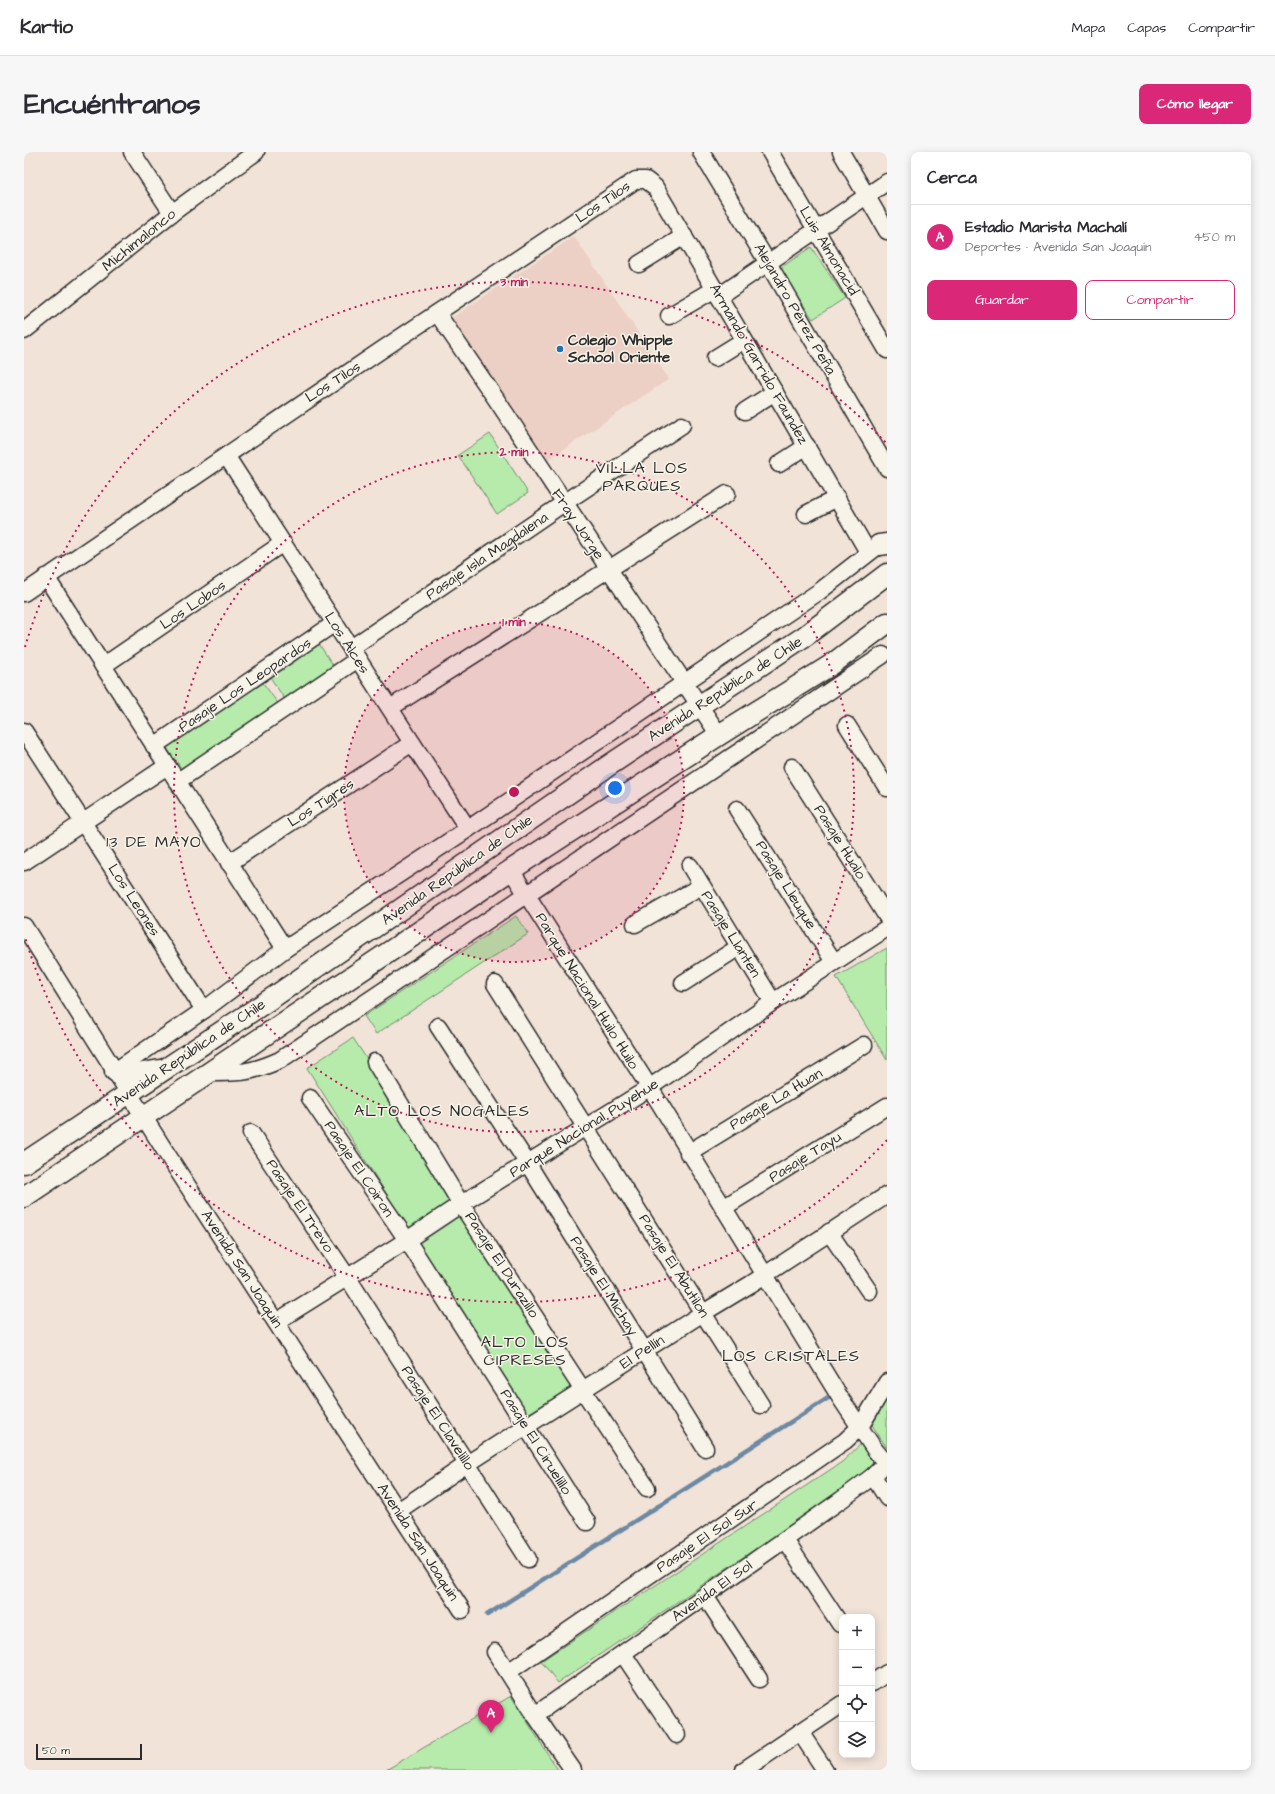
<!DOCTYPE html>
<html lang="es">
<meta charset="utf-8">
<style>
body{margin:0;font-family:"Architects Daughter",sans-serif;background:#f7f7f7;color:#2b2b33}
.controls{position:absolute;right:12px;bottom:12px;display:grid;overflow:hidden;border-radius:8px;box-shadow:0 2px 10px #0003}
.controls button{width:36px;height:36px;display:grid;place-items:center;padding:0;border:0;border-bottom:1px solid #e1e1e2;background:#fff;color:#2b2b33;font:20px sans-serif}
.scale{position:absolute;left:12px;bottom:10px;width:106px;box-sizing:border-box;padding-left:4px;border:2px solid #2b2b2b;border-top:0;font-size:11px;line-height:14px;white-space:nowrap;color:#2b2b2b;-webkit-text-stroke:3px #f7f3e8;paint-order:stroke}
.you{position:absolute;left:591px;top:636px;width:14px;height:14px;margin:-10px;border:3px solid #fff;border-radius:50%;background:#1a73e8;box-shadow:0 0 0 6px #1a73e833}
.badge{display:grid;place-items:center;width:26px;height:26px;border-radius:50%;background:#db2777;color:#fff;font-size:13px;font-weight:700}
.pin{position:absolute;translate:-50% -33px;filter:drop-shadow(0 1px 2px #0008)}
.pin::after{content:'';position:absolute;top:21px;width:14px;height:12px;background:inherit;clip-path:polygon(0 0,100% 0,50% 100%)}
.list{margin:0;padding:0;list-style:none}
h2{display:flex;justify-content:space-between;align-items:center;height:52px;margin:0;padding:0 16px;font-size:17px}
h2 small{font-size:13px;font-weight:400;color:#7c7c81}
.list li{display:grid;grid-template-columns:26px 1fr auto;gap:12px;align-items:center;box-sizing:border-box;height:64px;padding:0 16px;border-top:1px solid #e1e1e2}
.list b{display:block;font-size:15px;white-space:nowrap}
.list p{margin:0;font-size:13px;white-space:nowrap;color:#7c7c81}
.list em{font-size:13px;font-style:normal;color:#7c7c81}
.actions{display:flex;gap:8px;padding:12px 16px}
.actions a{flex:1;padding:9px 0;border:1px solid #db2777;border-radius:8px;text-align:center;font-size:14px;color:#db2777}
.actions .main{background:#db2777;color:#fff}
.icon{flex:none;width:22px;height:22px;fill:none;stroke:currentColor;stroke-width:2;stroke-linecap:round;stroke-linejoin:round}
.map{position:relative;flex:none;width:863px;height:1618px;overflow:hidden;border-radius:8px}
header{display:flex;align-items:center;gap:24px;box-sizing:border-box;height:56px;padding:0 20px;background:#fff;border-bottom:1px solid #e1e1e2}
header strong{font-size:19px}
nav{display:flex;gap:22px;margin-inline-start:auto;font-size:14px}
.intro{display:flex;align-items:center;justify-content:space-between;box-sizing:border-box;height:96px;padding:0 24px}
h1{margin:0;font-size:28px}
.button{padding:10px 18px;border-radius:8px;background:#db2777;color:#fff;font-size:14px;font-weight:700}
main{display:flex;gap:24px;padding:0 24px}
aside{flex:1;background:#fff;border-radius:8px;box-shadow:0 2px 10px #0003}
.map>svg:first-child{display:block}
.built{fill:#ecd0c5}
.green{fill:#b6ebac;stroke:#708b6c}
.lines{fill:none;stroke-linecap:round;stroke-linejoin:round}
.stream{stroke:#6c88a3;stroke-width:4.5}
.minor-casing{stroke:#2b2b2b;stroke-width:19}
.major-casing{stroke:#2b2b2b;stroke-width:23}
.minor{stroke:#f7f3e8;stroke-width:16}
.major{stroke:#f7f3e8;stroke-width:20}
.ring{fill:none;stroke:#c2185b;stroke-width:2;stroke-dasharray:2 4}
.poi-dot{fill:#1f6fb2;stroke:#f7f3e8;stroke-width:1.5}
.labels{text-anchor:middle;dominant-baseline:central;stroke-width:3;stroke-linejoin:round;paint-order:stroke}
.street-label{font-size:15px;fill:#2b2b2b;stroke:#f7f3e8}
.poi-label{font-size:15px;font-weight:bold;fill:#2b2b2b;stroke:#f7f3e8;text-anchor:start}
.neighbourhood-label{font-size:16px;letter-spacing:1px;fill:#2b2b2b;stroke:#f7f3e8}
.centre{fill:#c2185b;stroke:#f7f3e8;stroke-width:2}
.ring-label{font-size:12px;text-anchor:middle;font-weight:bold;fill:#c2185b;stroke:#f7f3e8;stroke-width:3;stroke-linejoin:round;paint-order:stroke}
</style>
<header>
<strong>Kartio</strong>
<nav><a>Mapa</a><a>Capas</a><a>Compartir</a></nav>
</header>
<div class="intro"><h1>Encuéntranos</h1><a class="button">Cómo llegar</a></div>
<main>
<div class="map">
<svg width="863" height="1618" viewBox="0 0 863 1618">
<rect width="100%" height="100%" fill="#f2e3d8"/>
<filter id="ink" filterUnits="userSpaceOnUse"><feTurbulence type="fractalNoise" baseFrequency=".025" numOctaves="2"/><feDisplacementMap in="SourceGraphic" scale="8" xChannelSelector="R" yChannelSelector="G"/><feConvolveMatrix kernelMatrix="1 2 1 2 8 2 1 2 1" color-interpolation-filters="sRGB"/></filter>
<g filter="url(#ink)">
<!-- built -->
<polygon class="built" points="550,84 645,227 521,310 426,167"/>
<!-- green -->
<g class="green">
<polygon points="787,95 821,146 789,167 755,117"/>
<polygon points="466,282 504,341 473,362 434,303"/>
<polygon points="293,489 311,516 262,549 244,522"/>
<polygon points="237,528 255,553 160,620 142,595"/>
<polygon points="492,764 504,782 352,882 340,864"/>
<polygon points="863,796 863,908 812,825"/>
<polygon points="329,886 555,1231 502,1263 283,916"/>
<polygon points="863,1247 863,1296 848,1273"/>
<polygon points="840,1289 853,1308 831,1329 534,1531 517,1509 818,1310"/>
<polygon points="487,1544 534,1618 362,1618"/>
</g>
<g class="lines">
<!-- stream -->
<polyline class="stream" points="463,1463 809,1243"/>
<!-- minor casing -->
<g class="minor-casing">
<g id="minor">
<polyline points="108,0 148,61"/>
<polyline points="677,0 744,111 863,316"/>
<polyline points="746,0 863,198"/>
<polyline points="817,0 863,79"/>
<polyline points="615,112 660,84"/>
<polyline points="695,144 863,30"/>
<polyline points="413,161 472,247 695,583"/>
<polyline points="645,164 691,137"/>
<polyline points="0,179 148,61 232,0"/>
<polyline points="691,206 720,188"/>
<polyline points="721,259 751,240"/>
<polyline points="203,305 444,677"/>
<polyline points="755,312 783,294"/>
<polyline points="782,362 813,346"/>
<polyline points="22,425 261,797"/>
<polyline points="0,441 356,199 612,28 622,28 631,35 844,400"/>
<polyline points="327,496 540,351 658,273"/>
<polyline points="79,514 259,391"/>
<polyline points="366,556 703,342"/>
<polyline points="823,573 863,636"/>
<polyline points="0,579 180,858"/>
<polyline points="130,594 311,471"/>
<polyline points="768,615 863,765"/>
<polyline points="154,629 334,507"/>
<polyline points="713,657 810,810"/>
<polyline points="0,710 143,614"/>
<polyline points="205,711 388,591"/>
<polyline points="666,714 749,850"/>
<polyline points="487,718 636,952 817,1247 851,1298 862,1311"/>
<polyline points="611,772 677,734"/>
<polyline points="0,774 143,1002 438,1458"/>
<polyline points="659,831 715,795"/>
<polyline points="471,832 737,1253"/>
<polyline points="414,874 504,1012 681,1296"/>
<polyline points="351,910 437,1052 623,1336"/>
<polyline points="91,919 180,858 261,797 444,677 796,439 854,394"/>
<path d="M 184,921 C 216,921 227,921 256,908 L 859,503"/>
<polyline points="286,946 383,1088 563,1370"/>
<polyline points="227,981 324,1126 504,1407"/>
<polyline points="664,1001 840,893"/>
<polyline points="699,1056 863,954"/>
<polyline points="805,1080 845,1139"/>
<polyline points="252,1170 383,1088 437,1052 625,936 749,850 863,776"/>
<polyline points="849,1324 863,1346"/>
<polyline points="374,1359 443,1312 679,1161 727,1132 863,1043"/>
<polyline points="761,1388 816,1472"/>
<polyline points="681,1444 735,1527"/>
<polyline points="471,1500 511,1563 549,1618"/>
<polyline points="599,1502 653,1583"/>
<polyline points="484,1520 821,1289 836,1275 863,1230"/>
<polyline points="848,1531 863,1521"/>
<polyline points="511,1563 817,1348 849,1324 863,1310"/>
<polyline points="776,1580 801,1618"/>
<polyline points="720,1618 818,1552"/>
</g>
</g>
<!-- major casing -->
<g class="major-casing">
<g id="major">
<polyline points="855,393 863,392"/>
<polyline points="91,919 113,922 136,918"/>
<polyline points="0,1011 251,844 584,614 781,484 863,422"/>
<polyline points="0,1045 487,718 695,583 807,513 863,471"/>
</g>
</g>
<!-- minor -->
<use href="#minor" class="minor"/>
<!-- major -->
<use href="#major" class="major"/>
</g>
</g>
<!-- distance rings -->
<circle cx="490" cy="640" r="170" fill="#c2185b" fill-opacity=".12"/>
<g class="ring">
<circle cx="490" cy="640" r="170"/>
<circle cx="490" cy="640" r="340"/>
<path d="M863 988A510 510 0 0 1 1 785M1 495A510 510 0 0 1 863 292"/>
</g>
<!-- markers -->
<circle class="poi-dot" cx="536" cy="197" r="4"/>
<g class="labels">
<!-- street labels -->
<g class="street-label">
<text transform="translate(579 50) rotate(-34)">Los Tilos</text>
<text transform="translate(115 88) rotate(-39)">Michimalonco</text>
<text transform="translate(805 99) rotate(59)">Luis Almonacid</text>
<text transform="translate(771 157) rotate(60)">Alejandro Pérez Peña</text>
<text transform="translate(735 212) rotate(60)">Armando Garrido Faundez</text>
<text transform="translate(309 230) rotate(-33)">Los Tilos</text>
<text transform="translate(554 372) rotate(56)">Fray Jorge</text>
<text transform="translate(463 404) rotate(-34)">Pasaje Isla Magdalena</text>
<text transform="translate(169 453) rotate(-34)">Los Lobos</text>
<text transform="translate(323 491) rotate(57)">Los Alces</text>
<text transform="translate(221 533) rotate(-34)">Pasaje Los Leopardos</text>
<text transform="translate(701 537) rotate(-33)">Avenida República de Chile</text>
<text transform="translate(297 651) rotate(-33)">Los Tigres</text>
<text transform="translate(816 690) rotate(58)">Pasaje Hualo</text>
<text transform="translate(433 718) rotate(-35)">Avenida República de Chile</text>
<text transform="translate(762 733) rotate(58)">Pasaje Lleuque</text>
<text transform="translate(110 748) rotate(57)">Los Leones</text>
<text transform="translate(707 782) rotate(58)">Pasaje Llanten</text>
<text transform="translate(563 839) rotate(58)">Parque Nacional Huilo Huilo</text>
<text transform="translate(165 901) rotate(-34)">Avenida República de Chile</text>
<text transform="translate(752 947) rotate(-31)">Pasaje La Huan</text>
<text transform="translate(560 976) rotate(-32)">Parque Nacional Puyehue</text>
<text transform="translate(781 1005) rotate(-32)">Pasaje Tayu</text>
<text transform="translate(335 1017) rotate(56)">Pasaje El Coiron</text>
<text transform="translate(276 1054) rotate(56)">Pasaje El Trevo</text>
<text transform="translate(478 1113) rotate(57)">Pasaje El Durazillo</text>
<text transform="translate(650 1114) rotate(58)">Pasaje El Abutilon</text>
<text transform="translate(218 1117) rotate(57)">Avenida San Joaquín</text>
<text transform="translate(580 1134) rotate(58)">Pasaje El Michay</text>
<text transform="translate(618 1200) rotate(-33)">El Pellín</text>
<text transform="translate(414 1266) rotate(57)">Pasaje El Clavelillo</text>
<text transform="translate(512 1290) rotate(58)">Pasaje El Ciruelillo</text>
<text transform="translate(683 1384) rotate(-34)">Pasaje El Sol Sur</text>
<text transform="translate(394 1390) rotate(57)">Avenida San Joaquín</text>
<text transform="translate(688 1439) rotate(-35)">Avenida El Sol</text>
</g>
<!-- poi labels -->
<g class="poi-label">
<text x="544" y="188">Colegio Whipple<tspan x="544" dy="17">School Oriente</tspan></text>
</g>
<!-- neighbourhood labels -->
<g class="neighbourhood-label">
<text x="618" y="316">VILLA LOS<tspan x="618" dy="18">PARQUES</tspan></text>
<text x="130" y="690">13 DE MAYO</text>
<text x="418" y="959">ALTO LOS NOGALES</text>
<text x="501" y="1190">ALTO LOS<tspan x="501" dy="18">CIPRESES</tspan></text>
<text x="767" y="1204">LOS CRISTALES</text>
</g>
</g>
<circle cx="490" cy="640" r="6" class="centre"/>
<g class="ring-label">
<text x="490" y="134">3 min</text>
<text x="490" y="304">2 min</text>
<text x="490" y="474">1 min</text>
</g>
</svg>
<div class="controls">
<button>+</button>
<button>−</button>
<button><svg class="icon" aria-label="locate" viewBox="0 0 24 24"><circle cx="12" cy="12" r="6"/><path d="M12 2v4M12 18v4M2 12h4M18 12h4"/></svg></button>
<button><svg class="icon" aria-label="layers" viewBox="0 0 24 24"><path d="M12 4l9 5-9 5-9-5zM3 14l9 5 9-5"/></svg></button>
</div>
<div class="scale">50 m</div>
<div class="you"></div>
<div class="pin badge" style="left:467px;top:1581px">A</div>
</div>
<aside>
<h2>Cerca<small></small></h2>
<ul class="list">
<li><span class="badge">A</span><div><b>Estadio Marista Machalí</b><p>Deportes · Avenida San Joaquín</p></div><em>450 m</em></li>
</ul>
<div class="actions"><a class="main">Guardar</a><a>Compartir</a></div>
</aside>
</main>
